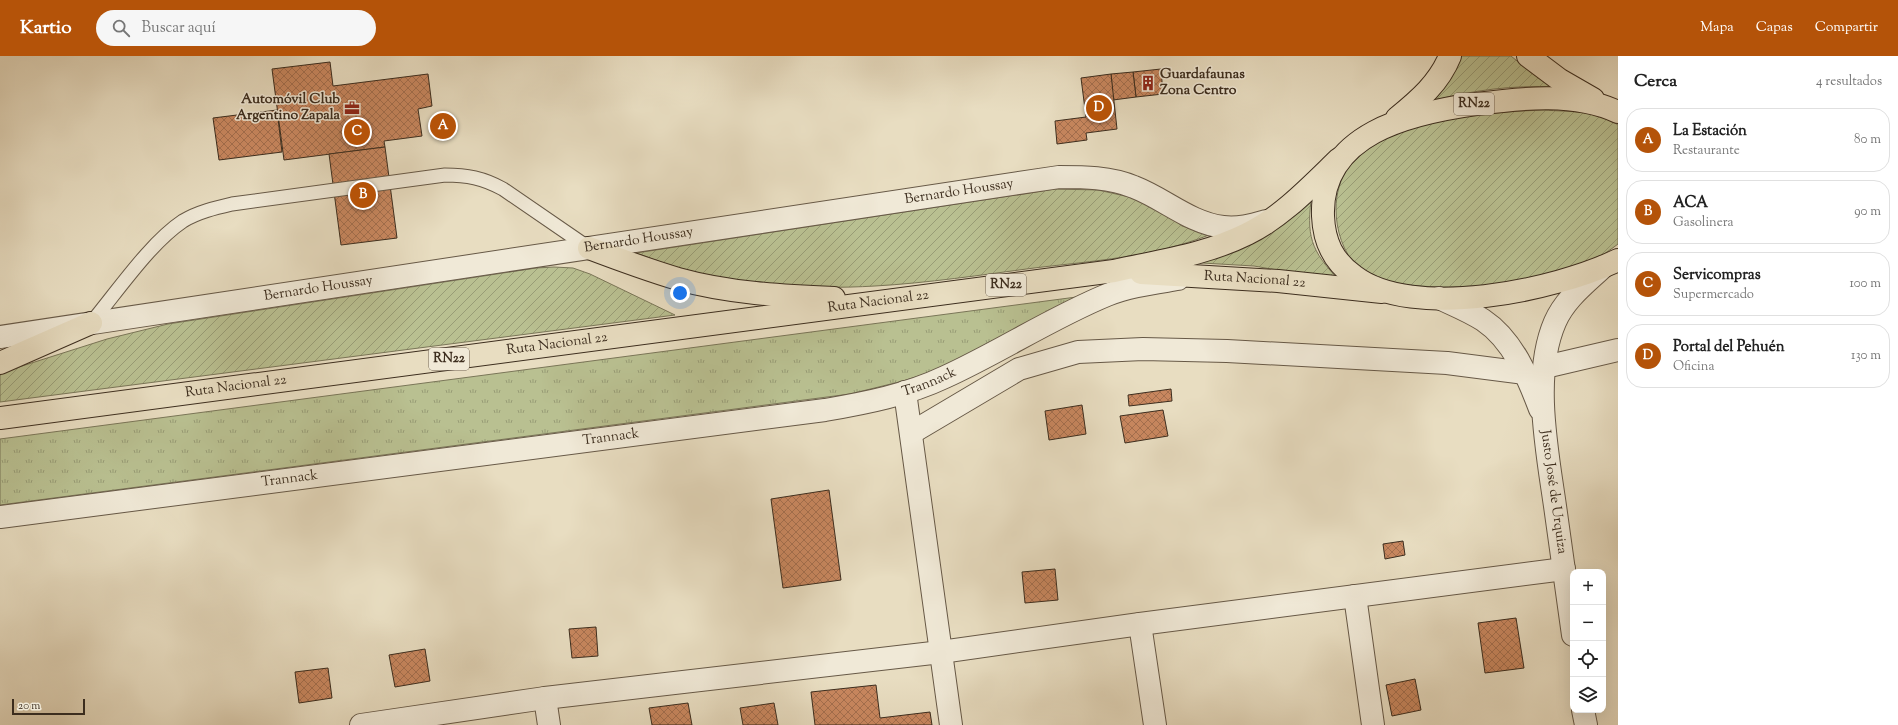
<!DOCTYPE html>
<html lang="es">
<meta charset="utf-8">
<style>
body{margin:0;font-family:"Sorts Mill Goudy",serif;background:#f6f6f6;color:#222}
.controls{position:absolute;right:12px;bottom:12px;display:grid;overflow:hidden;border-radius:8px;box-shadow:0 4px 16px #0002}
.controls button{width:36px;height:36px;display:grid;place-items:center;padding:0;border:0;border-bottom:1px solid #e0e0e0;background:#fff;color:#222;font:20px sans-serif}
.scale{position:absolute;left:12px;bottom:10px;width:73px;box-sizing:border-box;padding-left:4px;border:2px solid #3c2d1e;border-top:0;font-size:11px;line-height:14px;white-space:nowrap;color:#3c2d1e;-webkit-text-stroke:3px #f0e9d7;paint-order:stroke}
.you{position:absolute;left:680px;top:237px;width:14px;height:14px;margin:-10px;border:3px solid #fff;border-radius:50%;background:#1a73e8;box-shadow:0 0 0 6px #1a73e833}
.badge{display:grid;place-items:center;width:26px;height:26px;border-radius:50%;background:#b45309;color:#fff;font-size:13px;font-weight:700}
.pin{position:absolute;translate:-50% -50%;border:2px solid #fff;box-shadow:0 1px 4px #0006}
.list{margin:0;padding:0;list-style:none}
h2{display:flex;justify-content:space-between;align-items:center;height:52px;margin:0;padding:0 16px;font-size:17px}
h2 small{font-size:13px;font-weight:400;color:#767676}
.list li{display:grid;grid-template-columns:26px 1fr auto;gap:12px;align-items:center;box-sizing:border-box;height:64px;margin:0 8px 8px;padding:0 8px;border:1px solid #e0e0e0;border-radius:16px}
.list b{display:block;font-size:15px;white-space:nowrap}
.list p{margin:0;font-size:13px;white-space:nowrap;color:#767676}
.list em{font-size:13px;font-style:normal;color:#767676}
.icon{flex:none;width:22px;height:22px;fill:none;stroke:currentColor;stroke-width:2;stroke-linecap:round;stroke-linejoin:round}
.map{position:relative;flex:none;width:1618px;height:669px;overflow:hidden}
header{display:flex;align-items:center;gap:24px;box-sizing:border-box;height:56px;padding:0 20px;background:#b45309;color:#fff}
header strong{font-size:19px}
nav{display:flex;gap:22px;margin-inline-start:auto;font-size:14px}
.search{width:280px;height:36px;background:#f6f6f6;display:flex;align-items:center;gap:10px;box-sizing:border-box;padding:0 14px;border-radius:22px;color:#767676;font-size:15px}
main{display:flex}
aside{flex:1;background:#fff}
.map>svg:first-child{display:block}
.grass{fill:url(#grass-tufts);stroke:#7a7658}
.garden{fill:url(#garden-furrows);stroke:#7a7658}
.building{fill:url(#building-cross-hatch);stroke:#3c2d1e}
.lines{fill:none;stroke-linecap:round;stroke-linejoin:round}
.service-casing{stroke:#675947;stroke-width:15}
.minor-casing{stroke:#675947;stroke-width:24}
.tertiary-casing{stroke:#675947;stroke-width:24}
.primary-casing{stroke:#3c2d1e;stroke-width:24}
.trunk-casing{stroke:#3c2d1e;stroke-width:24}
.service{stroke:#f0e9d7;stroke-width:13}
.minor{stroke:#f0e9d7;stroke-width:22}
.tertiary{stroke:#f0e9d7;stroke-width:22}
.primary{stroke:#e8ddc1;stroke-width:22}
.trunk{stroke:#e8ddc1;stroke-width:22}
.labels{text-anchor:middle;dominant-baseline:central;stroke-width:3;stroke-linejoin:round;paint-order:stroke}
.shield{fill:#f0e9d7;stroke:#726556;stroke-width:1}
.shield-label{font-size:13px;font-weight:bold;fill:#3c2d1e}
.poi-label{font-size:14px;font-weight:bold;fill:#3c2d1e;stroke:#f0e9d7;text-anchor:start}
.street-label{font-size:14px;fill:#3c2d1e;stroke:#f0e9d7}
</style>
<header>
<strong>Kartio</strong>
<div class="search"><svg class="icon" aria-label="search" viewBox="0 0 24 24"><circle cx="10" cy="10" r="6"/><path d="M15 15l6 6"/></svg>Buscar aquí</div>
<nav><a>Mapa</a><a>Capas</a><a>Compartir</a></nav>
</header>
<main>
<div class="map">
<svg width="1618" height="669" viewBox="0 0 1618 669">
<defs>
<pattern id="grass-tufts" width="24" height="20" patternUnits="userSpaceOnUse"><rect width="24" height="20" fill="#b9c091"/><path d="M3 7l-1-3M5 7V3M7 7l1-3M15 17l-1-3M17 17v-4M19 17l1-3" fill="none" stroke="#989c76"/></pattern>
<pattern id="garden-furrows" width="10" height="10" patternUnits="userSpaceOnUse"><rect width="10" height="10" fill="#b9c091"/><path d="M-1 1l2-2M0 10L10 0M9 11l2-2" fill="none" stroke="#989c76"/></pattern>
<pattern id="building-cross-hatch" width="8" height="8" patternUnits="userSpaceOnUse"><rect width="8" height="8" fill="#c8875f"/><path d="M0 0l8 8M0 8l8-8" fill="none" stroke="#a46f4e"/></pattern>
</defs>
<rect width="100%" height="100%" fill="#e8ddc1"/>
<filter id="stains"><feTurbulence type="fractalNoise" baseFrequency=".005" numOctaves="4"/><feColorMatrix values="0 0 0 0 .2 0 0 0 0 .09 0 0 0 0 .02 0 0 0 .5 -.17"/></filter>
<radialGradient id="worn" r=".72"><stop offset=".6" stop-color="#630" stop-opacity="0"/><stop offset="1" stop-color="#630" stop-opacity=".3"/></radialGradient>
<!-- grass -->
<polygon class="grass" points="1084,240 944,312 903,325 850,338 0,449 0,383"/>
<!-- garden -->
<g class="garden">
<path d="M 1460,0 L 1511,0 L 1533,18 L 1555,31 C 1513,29 1473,34 1432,45 Z"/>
<path d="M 1544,54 C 1569,56 1597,54 1618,69 L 1618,188 C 1610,194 1602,200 1593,204 C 1545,227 1440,239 1388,225 C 1382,224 1377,220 1372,218 C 1367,216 1362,214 1358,211 C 1343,197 1336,174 1336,153 C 1336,139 1340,122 1349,111 C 1386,63 1488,56 1544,54 Z"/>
<path d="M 1055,133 L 1098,134 L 1134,142 L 1162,155 L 1182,170 L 1209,179 C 1153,201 1093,205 1034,212 C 981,219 928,227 875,230 C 809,234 737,229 673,210 C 661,207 649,201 636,197 Z"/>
<path d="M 1312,137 C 1306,180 1310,194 1340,225 L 1254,210 L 1185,206 Z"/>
<polygon points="554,211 573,212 590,218 675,259 0,346 0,317 107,283 168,268 536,212"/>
</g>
<!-- building -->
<g class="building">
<polygon points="330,6 333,30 428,18 432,50 418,53 422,80 384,85 385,91 284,104 272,13"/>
<polygon points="1161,13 1163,38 1136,41 1133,16"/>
<polygon points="1133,16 1136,41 1113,44 1111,18"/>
<polygon points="1111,18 1117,73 1086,77 1087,84 1057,88 1055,65 1086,61 1081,22"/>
<polygon points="277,54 282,96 219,104 213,62"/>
<polygon points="385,91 397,182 341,189 329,98"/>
<polygon points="1171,333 1172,345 1129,350 1128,339"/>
<polygon points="1082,349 1086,378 1049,384 1045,355"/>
<polygon points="1163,354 1168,380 1125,387 1120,360"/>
<polygon points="829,434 841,524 783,532 771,443"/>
<polygon points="1403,485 1405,499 1385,503 1383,488"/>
<polygon points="1055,513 1058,544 1025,547 1022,516"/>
<polygon points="1516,562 1524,612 1485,617 1478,567"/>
<polygon points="596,571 598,600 572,602 569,573"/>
<polygon points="425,593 430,625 395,631 389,599"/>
<polygon points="328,612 332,642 299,647 295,616"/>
<polygon points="1415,623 1421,654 1392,660 1386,629"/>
<polygon points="876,629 880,662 930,656 932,669 815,669 811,636"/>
<polygon points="688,647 692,669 652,669 649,652"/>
<polygon points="774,647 778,669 743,669 740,652"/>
</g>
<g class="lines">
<!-- service casing -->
<g class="service-casing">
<path id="service" d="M 91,267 C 117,236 150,187 183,165 C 198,156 215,152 232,148 L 445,119 C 467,119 483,122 503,133 L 589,192"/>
</g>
<!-- minor casing -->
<g class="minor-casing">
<g id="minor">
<polyline points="1545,311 1618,294"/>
<polyline points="905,336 951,669"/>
<polyline points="911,377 1019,313 1078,296 1143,293 1227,295 1447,307 1525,317"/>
<polyline points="1355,540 1373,669"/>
<polyline points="1140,568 1155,669"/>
<polyline points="545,642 549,669"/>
<polyline points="361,669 545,642 941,596 1140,568 1564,513"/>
</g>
</g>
<!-- tertiary casing -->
<g class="tertiary-casing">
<g id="tertiary">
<path d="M 1439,242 C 1454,249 1469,255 1483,264 C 1513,284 1528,321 1540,353"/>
<path id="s1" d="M 0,281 L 1059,121 C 1084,121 1110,121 1134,131 C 1165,143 1190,167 1223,171 C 1238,173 1252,169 1266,165"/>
<path id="s2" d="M 0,461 L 825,354 C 866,347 907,339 945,321 C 1000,296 1051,262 1107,239 C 1129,230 1154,227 1178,223"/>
<path d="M 1573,579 C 1567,536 1561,493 1555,450 C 1547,394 1532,319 1555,266 C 1565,243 1585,228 1603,211"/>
<polyline points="1583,654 1586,669"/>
</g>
</g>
<!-- primary casing -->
<g class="primary-casing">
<g id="primary">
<path d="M 589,192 C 618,203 648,214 678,223 C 728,237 782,240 834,242"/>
<path id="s3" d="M 1141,217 L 1278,225 L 1382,236"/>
<polyline points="0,307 91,267"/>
<path id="s4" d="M 0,362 L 1114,215 C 1158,205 1205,199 1247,178 C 1282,161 1311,130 1339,103"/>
</g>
</g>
<!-- trunk casing -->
<g class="trunk-casing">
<g id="trunk">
<polyline points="1528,0 1560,24 1593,43"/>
<path d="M 1618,56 C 1575,36 1522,42 1476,48 C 1411,57 1320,77 1323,160 C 1324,186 1333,205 1354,220 C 1413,265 1556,234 1618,204"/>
<path d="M 1397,62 C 1419,44 1439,27 1450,0"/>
</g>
</g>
<!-- service -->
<use href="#service" class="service"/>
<!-- minor -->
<use href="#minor" class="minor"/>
<!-- tertiary -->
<use href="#tertiary" class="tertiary"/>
<!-- primary -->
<use href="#primary" class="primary"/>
<!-- trunk -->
<use href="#trunk" class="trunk"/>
</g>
<!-- icons -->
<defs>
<g id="building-bare" transform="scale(1.2)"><path d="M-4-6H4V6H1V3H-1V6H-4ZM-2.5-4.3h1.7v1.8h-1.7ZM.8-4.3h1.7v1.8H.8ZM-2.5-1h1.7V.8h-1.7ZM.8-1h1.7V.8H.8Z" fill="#8f2418" stroke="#f0e9d7" stroke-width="2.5" paint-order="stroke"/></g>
<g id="office-bare" transform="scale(1.2)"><path d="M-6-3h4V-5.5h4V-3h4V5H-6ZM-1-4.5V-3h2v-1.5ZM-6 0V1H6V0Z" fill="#8f2418" stroke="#f0e9d7" stroke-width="2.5" paint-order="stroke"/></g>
</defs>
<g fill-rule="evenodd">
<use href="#building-bare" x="1148" y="27"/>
<use href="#office-bare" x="352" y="52"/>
</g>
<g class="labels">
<!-- shield labels -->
<g class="shield">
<rect x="1454" y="37" width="40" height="22" rx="3"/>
<rect x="986" y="218" width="40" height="22" rx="3"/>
<rect x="429" y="292" width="40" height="22" rx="3"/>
</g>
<g class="shield-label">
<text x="1474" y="48">RN22</text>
<text x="1006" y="229">RN22</text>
<text x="449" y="303">RN22</text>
</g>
<!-- poi labels -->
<g class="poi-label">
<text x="1160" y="19">Guardafaunas<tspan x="1160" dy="16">Zona Centro</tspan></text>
<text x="340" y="44" text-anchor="end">Automóvil Club<tspan x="340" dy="16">Argentino Zapala</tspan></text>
</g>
<!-- street labels -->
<g class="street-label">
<text stroke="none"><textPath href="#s1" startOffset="970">Bernardo Houssay</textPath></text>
<text stroke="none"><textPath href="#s1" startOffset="646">Bernardo Houssay</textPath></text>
<text stroke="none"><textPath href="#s3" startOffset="114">Ruta Nacional 22</textPath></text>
<text stroke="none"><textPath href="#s1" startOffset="322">Bernardo Houssay</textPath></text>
<text stroke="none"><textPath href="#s4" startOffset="886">Ruta Nacional 22</textPath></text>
<text stroke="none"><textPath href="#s4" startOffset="562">Ruta Nacional 22</textPath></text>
<text stroke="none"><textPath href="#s2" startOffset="940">Trannack</textPath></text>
<text stroke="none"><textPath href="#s4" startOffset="238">Ruta Nacional 22</textPath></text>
<text stroke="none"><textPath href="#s2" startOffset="616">Trannack</textPath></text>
<text stroke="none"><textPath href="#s2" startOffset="292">Trannack</textPath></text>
<text transform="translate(1553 436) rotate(82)">Justo José de Urquiza</text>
</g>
</g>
<rect width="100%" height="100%" filter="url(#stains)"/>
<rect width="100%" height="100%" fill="url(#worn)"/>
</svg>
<div class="controls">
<button>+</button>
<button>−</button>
<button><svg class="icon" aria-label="locate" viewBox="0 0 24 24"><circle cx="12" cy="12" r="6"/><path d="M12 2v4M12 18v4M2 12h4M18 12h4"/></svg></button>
<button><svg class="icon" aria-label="layers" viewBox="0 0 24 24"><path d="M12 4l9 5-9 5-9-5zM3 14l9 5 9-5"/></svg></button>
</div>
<div class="scale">20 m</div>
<div class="you"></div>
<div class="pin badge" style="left:443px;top:70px">A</div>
<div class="pin badge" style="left:363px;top:139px">B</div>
<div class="pin badge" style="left:357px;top:76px">C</div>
<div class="pin badge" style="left:1099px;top:52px">D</div>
</div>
<aside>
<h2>Cerca<small>4 resultados</small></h2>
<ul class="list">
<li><span class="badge">A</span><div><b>La Estación</b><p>Restaurante</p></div><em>80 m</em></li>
<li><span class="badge">B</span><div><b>ACA</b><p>Gasolinera</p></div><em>90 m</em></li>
<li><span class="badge">C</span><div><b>Servicompras</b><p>Supermercado</p></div><em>100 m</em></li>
<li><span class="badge">D</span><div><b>Portal del Pehuén</b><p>Oficina</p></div><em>130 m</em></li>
</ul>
</aside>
</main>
